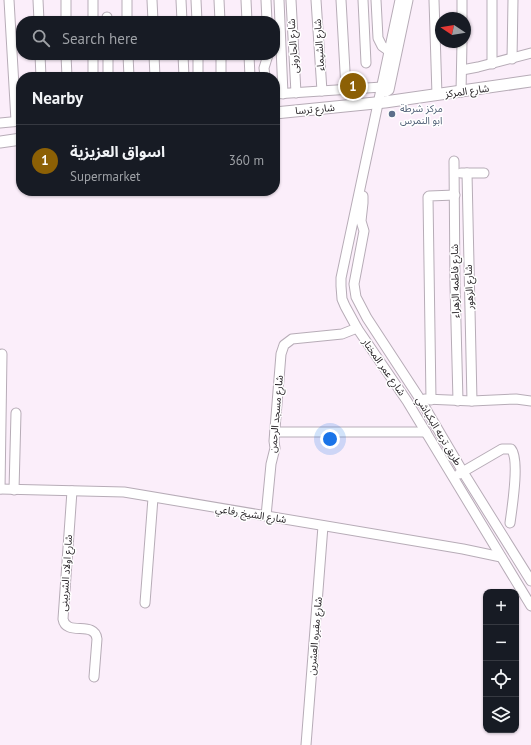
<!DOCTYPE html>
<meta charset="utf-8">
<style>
body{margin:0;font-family:"PT Sans","Noto Sans Arabic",sans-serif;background:#20242c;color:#f1f3f6}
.controls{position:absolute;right:12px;bottom:12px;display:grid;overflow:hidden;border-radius:8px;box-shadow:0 1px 3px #0004}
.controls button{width:36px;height:36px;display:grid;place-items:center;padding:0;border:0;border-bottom:1px solid #363941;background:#171b24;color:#f1f3f6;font:20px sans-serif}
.compass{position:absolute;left:435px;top:12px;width:36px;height:36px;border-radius:50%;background:#171b24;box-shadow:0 1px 3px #0004;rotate:282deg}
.you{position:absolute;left:330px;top:439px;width:14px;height:14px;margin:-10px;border:3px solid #fff;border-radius:50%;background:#1a73e8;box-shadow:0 0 0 6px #1a73e833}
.badge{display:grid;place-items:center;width:26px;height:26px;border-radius:50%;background:#8c6005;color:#fff;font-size:13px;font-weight:700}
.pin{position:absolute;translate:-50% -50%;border:2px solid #fff;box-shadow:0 1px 4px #0006}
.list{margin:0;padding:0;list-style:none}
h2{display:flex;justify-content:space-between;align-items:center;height:52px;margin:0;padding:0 16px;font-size:17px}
h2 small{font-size:13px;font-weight:400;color:#9ea1a6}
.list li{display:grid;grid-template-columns:26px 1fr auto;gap:12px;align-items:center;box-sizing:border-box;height:72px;padding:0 16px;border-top:1px solid #363941}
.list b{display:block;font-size:15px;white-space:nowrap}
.list p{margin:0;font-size:13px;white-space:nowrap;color:#9ea1a6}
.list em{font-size:13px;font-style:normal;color:#9ea1a6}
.icon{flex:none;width:22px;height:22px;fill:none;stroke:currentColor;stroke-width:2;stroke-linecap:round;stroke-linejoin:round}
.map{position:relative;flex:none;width:531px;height:745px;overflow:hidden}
.search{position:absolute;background:#171b24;box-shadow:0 1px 3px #0004;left:16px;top:16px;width:264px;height:44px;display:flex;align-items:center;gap:10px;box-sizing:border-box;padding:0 14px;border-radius:16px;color:#9ea1a6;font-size:15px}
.panel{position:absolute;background:#171b24;box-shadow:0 1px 3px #0004;left:16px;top:72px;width:264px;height:124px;border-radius:16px}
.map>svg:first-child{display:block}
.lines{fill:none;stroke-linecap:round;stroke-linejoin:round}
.minor-casing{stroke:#b7acb7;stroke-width:11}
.major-casing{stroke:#b7acb7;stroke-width:13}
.minor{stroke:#fff;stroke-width:9}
.major{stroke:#fff;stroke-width:11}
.service-dot{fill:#5c6f8a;stroke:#fff;stroke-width:1.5}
.labels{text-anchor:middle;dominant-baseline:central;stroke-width:3;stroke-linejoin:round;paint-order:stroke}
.street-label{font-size:10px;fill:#242024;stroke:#fff}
.service-label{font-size:10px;fill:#4e5e75;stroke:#fff;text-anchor:start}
</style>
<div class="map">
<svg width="531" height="745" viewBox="0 0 531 745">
<rect width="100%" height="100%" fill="#fbeefa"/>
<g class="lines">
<!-- minor casing -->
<g class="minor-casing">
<g id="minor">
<polyline points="9,0 16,121"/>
<polyline points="38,0 39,21"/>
<polyline points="66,0 66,21"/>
<polyline points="93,0 93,21"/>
<polyline points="127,0 127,21"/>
<polyline points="152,0 153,21"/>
<polyline points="181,0 182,21"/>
<polyline points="196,0 197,21"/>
<polyline points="219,0 220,21"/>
<polyline points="246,0 247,21"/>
<polyline points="266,0 267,21"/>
<polyline points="279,0 283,94"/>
<polyline points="291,0 296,93"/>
<polyline points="316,0 322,91"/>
<polyline points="341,0 346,89"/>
<polyline points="363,0 366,63"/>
<polyline points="376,0 378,38 382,46 389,51"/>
<polyline points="400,0 341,278 341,286 342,299 345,306 357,328 407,401 531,606"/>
<polyline points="434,0 437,95"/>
<polyline points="107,17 107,21"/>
<polyline points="462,18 462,0"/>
<polyline points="40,55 41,77"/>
<polyline points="66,55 67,77"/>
<polyline points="93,55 93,77"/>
<polyline points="108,55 108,77"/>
<polyline points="128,55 129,77"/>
<polyline points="154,55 155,77"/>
<polyline points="183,55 184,77"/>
<polyline points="198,55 198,77"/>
<polyline points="221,55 221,77"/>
<polyline points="249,55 250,77"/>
<polyline points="512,59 513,0"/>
<polyline points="492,64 492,0"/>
<polyline points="462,70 478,67 531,53"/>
<polyline points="265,77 264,68 268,55"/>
<polyline points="381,92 386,92 389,90 408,0"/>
<polyline points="461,92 462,42"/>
<polyline points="275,94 382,87"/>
<polyline points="0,123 21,121"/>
<polyline points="454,161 455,285 458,401"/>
<polyline points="461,173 484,173"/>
<polyline points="467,173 472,401"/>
<polyline points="363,196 363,203 361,221 364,231 354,284 356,297 367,318 420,399 463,472 531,581"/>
<polyline points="425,399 472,401 516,399 531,401"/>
<polyline points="431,400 428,197 429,196 455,195"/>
<polyline points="275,432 426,432"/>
<path d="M 459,474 L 502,449 L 511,449 C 520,459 512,508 510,523"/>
<polyline points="0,489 124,492 463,549 501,557"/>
<polyline points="0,489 2,354"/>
<polyline points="14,490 16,413"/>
<path d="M 72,491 L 63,619 C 66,637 95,620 97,639 L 94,677"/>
<polyline points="266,516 271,464 275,448 274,441 281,354 284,345 292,339 342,334 357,328"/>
<polyline points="145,603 153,498"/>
<polyline points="306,745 323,526"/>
</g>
</g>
<!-- major casing -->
<g class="major-casing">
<g id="major">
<polyline points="275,113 385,102 531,81"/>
<polyline points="0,142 21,139"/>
</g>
</g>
<!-- minor -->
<use href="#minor" class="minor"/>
<!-- major -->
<use href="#major" class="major"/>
</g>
<!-- markers -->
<circle class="service-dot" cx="392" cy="114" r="4"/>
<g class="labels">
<!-- street labels -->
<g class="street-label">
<text transform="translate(319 45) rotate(-94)">شارع الشيماء</text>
<text transform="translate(293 46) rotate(-94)">شارع الحارونى</text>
<text transform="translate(467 91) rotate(-8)">شارع المركز</text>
<text transform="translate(315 109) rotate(-5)">شارع ترسا</text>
<text transform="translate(455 281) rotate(-91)">شارع فاطمه الزهراء</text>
<text transform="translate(469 287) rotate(-92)">شارع الزهور</text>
<text transform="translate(384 367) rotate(55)">شارع عمر المختار</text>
<text transform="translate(276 414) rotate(-85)">شارع مسجد الرحمن</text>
<text transform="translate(439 431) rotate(59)">طريق ترعه البكباشي</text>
<text transform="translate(251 514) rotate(9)">شارع الشيخ رفاعي</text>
<text transform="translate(66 573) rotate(-86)">شارع اولاد الشربينى</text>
<text transform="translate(315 636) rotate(-85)">شارع مقبره العشرين</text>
</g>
<!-- service labels -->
<g class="service-label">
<text x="400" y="108">مركز شرطة<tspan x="400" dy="12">ابو النمرس</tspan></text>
</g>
</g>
</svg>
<div class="controls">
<button>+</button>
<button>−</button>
<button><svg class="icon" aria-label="locate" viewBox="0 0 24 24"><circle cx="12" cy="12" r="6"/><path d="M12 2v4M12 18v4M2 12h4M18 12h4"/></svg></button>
<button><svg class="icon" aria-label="layers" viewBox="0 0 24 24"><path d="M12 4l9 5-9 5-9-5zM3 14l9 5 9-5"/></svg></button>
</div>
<svg class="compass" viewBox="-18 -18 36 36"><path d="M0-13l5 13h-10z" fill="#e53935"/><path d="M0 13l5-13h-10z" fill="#9ea1a6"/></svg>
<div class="you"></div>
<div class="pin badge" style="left:353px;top:86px">1</div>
<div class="search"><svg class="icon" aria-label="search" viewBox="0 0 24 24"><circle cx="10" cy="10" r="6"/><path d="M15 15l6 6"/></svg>Search here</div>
<section class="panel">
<h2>Nearby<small></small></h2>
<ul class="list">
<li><span class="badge">1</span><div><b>اسواق العزيزية</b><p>Supermarket</p></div><em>360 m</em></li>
</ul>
</section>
</div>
